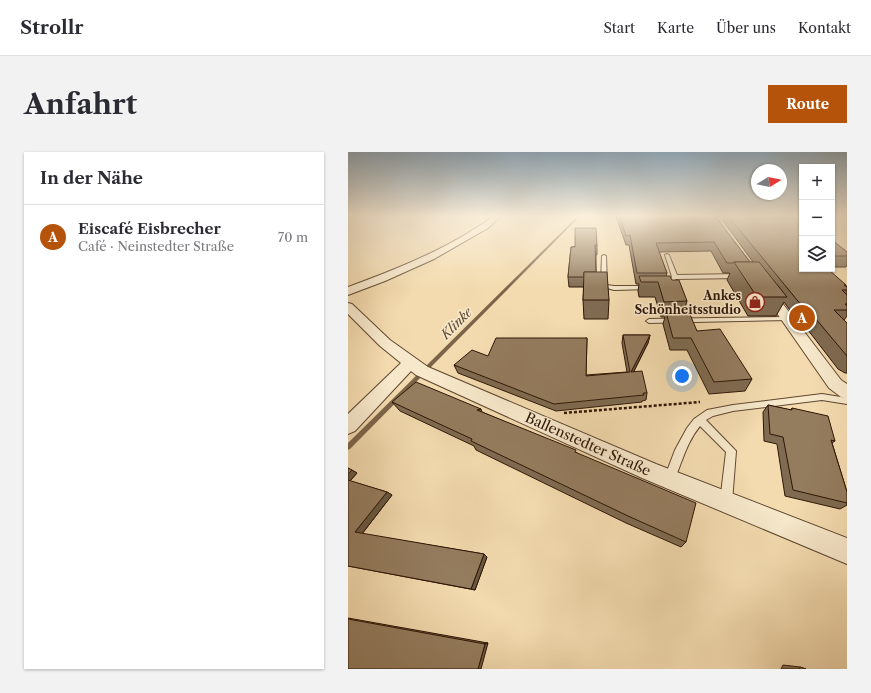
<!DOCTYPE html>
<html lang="de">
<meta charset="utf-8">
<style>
body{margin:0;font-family:"Libre Caslon Text",serif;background:#f2f2f3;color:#2b2b33}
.controls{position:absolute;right:12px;top:12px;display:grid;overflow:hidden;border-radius:0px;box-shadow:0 1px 3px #0004}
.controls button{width:36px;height:36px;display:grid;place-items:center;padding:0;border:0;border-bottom:1px solid #e1e1e2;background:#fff;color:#2b2b33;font:20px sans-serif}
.compass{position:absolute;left:403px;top:12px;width:36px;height:36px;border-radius:50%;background:#fff;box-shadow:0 1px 3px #0004;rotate:80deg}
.you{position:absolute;left:334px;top:224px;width:14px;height:14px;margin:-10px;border:3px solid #fff;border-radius:50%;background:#1a73e8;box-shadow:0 0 0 6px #1a73e833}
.badge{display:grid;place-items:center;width:26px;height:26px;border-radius:50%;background:#b45309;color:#fff;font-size:13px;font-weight:700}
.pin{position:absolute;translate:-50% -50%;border:2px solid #fff;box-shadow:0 1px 4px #0006}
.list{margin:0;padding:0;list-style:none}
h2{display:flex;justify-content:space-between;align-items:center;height:52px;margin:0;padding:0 16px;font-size:17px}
h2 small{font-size:13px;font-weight:400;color:#7c7c81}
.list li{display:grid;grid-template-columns:26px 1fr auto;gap:12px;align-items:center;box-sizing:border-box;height:64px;padding:0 16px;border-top:1px solid #e1e1e2}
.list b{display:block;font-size:15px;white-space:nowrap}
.list p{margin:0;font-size:13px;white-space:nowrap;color:#7c7c81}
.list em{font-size:13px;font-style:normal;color:#7c7c81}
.icon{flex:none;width:22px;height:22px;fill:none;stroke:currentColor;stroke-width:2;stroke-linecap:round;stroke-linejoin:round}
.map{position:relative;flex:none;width:499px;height:517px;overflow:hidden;border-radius:0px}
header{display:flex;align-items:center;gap:24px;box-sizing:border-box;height:56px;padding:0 20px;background:#fff;border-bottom:1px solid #e1e1e2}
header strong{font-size:19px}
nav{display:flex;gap:22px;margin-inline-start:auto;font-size:14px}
.intro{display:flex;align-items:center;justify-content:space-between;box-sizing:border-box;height:96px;padding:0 24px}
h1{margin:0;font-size:28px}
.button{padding:10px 18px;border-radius:0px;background:#b45309;color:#fff;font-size:14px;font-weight:700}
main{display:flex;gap:24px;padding:0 24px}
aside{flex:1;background:#fff;border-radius:0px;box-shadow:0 1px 3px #0004}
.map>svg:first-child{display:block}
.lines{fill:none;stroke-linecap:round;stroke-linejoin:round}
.stream{fill:#7c6449;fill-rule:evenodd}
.service-casing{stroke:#5f4730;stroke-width:2}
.minor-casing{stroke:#5f4730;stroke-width:2}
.path{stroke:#2e1606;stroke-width:2.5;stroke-dasharray:3 2;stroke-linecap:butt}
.service{fill:#f7e8cb;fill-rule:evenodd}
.minor{fill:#f7e8cb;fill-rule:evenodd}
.wall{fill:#7f6b51;stroke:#2e1606}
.shaded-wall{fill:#685742;stroke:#2e1606}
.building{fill:#947c5e;stroke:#2e1606}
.labels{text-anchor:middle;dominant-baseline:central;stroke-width:3;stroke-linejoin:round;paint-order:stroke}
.far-poi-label{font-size:12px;font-weight:bold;fill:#2e1606;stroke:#f7e8cb;text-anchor:end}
.far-water-label{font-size:13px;font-style:italic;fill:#624a33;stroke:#f7e8cb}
.street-label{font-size:14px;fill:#2e1606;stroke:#f7e8cb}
</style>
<header>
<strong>Strollr</strong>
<nav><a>Start</a><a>Karte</a><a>Über uns</a><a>Kontakt</a></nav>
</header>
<div class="intro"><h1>Anfahrt</h1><a class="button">Route</a></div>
<main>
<aside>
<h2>In der Nähe<small></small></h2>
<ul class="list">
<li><span class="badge">A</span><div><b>Eiscafé Eisbrecher</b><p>Café · Neinstedter Straße</p></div><em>70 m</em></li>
</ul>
</aside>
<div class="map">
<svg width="499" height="517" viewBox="0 0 499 517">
<rect width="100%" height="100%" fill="#f3dbaf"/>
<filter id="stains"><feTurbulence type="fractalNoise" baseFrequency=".005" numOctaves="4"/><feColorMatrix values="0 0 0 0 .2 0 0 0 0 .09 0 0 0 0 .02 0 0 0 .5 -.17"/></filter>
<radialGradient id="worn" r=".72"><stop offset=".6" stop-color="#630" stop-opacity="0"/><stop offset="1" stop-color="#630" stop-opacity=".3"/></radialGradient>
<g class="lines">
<!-- stream -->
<polygon class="stream" points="230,64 232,64 2,297 0,298 0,291"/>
<!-- service casing -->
<g class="service-casing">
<g id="service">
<polygon points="366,66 388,66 390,67 367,68"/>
<polygon points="319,102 321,103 329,123 391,122 394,124 391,126 328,127 327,128 327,135 317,137 317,135 322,133 321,128 324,125 317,103"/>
<polygon points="256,103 258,104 259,133 266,134 301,134 303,135 303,137 266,138 255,135 253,131 254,104"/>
<polygon points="440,165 443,167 442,168 301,171 298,169 301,167"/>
<path d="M 474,242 L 499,246 L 499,252 L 474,248 L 385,259 L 365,264 L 358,268 L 388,299 L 384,350 L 382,354 L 378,356 L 374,354 L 372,350 L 378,300 L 352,274 C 338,291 334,311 325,331 L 321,332 L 317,331 L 316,327 L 327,298 L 339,276 L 346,267 L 359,258 L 385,253 Z"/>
</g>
</g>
<!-- minor casing -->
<g class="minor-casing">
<g id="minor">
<path d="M 145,64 L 153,64 L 140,76 L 86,107 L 37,129 L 0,143 L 0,135 C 41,120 82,104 120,81 C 129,75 138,71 145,64 Z"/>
<polygon points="418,134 422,135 493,228 499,232 499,247 493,245 481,236 412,137 414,135"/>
<polygon points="0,151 4,152 42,188 80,215 308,312 499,386 499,412 294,326 68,223 63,219 7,279 0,282 0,262 53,211 32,194 0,162"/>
</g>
</g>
<!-- path -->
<polyline class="path" points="216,261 352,250"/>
<!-- service -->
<use href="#service" class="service"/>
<!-- minor -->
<use href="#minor" class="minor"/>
</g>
<!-- wall -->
<g class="wall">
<polygon points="268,64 367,64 402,110 405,110 375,69 376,64 370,64 447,64 446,66 454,117 498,133 498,134 499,135 499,164 496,168 499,171 499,221 497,221 490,217 450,165 447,165 436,150 428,164 400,164 379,128 382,121 375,121 363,99 311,100 319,121 318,124 324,128 339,149 336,160 349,179 404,227 397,239 361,242 339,198 322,198 315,172 317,165 313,165 307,145 291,145 290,139 291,132 288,132 281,93 278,93"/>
<polygon points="484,88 499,100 499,113 498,115 484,115"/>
<polygon points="249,93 249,103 248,103 248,120 261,148 260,167 236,167 235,148 236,135 221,135 220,125 223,95"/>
<polygon points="275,183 302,183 300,191 286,219 299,241 298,248 294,249 294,250 208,259 110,221 106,213 239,186 238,223 279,220 274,191"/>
<polygon points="44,250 133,257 134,260 228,300 338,390 333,395 278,371 128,298 126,294 52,259"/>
<polygon points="420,253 442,258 444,256 487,289 484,291 499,340 499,353 492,357 437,344 429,292 416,289 415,260"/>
<polygon points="0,316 9,321 2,329 39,340 44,343 14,382 136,402 139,405 127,438 0,414"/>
<polygon points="0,466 140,491 0,517"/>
<polygon points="435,513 452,515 458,517 433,517"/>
</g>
<!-- shaded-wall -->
<g class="shaded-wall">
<polygon points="302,183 300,191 282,227 283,220"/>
<polygon points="4,318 9,321 1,330 0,329 0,322"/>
<polygon points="39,340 44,343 13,383 7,380"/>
<polygon points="136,402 139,405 127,438 123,437"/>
<polygon points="140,491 133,517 130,517 137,492"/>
</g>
<!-- building -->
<g class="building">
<polygon points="271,64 367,64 402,110 386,110 385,111 379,111 366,90 308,91 319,121 289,121 282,83 278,84"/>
<polygon points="380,64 397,64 401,66 454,66 454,117 480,117 498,133 496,133 499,135 499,138 494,138 499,143 499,152 497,152 499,154 499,158 486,158 499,171 499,204 457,154 454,154"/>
<polygon points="227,76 248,76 249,93 247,93 248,120 236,120 236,125 220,125 223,95 227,95"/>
<polygon points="484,88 499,100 499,104 484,104"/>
<polygon points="386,110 411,110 439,145 409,145"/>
<polygon points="236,120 259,120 261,148 235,148"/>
<polygon points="291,124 322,124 324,128 331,128 339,149 316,150 310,130 293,130"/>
<polygon points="318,160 341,160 349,179 372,177 404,227 366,230 343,186 325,186"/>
<polygon points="275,183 302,183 283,220 294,219 299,241 295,241 296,243 206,252 106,213 124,198 140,204 148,186 239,186 238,224 282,220"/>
<polygon points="68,230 133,257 129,258 228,298 227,300 348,351 338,390 280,364 123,289 124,287 44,250"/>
<polygon points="420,253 444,258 444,256 480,264 487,289 483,288 499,340 499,351 445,338 435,285 422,282"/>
<polygon points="0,316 4,318 0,322"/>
<polygon points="0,328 39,340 7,380 136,402 123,437 0,414"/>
<polygon points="0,467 137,492 130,517 0,517"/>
<polygon points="452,515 458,517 451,517"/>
</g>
<!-- sky -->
<linearGradient id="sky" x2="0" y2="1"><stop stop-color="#91a9ba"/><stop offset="0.47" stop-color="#faefdb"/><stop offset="1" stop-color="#faefdb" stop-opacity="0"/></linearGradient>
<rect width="499" height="136" fill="url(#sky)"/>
<!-- icons -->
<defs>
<g id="shop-ring" transform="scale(1)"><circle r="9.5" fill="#f7e8cb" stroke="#8f2418" stroke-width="1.5"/><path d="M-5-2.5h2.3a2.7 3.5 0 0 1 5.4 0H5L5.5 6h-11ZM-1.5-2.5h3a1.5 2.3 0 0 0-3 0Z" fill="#8f2418"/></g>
</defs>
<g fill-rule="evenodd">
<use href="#shop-ring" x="407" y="150"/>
</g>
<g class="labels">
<!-- far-poi labels -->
<g class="far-poi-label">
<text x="393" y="143">Ankes<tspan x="393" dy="14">Schönheitsstudio</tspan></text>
</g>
<!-- far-water labels -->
<g class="far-water-label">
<text transform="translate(108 171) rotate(-45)">Klinke</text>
</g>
<!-- street labels -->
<g class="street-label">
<text transform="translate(240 292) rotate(24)">Ballenstedter Straße</text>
</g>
</g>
<rect width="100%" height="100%" filter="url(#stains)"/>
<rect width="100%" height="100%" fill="url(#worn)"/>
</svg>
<div class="controls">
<button>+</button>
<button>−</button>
<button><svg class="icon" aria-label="layers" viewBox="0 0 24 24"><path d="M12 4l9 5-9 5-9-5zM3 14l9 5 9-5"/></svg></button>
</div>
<svg class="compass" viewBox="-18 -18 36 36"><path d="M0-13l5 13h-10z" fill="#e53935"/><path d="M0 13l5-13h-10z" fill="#7c7c81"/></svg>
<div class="you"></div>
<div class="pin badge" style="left:454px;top:166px">A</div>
</div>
</main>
